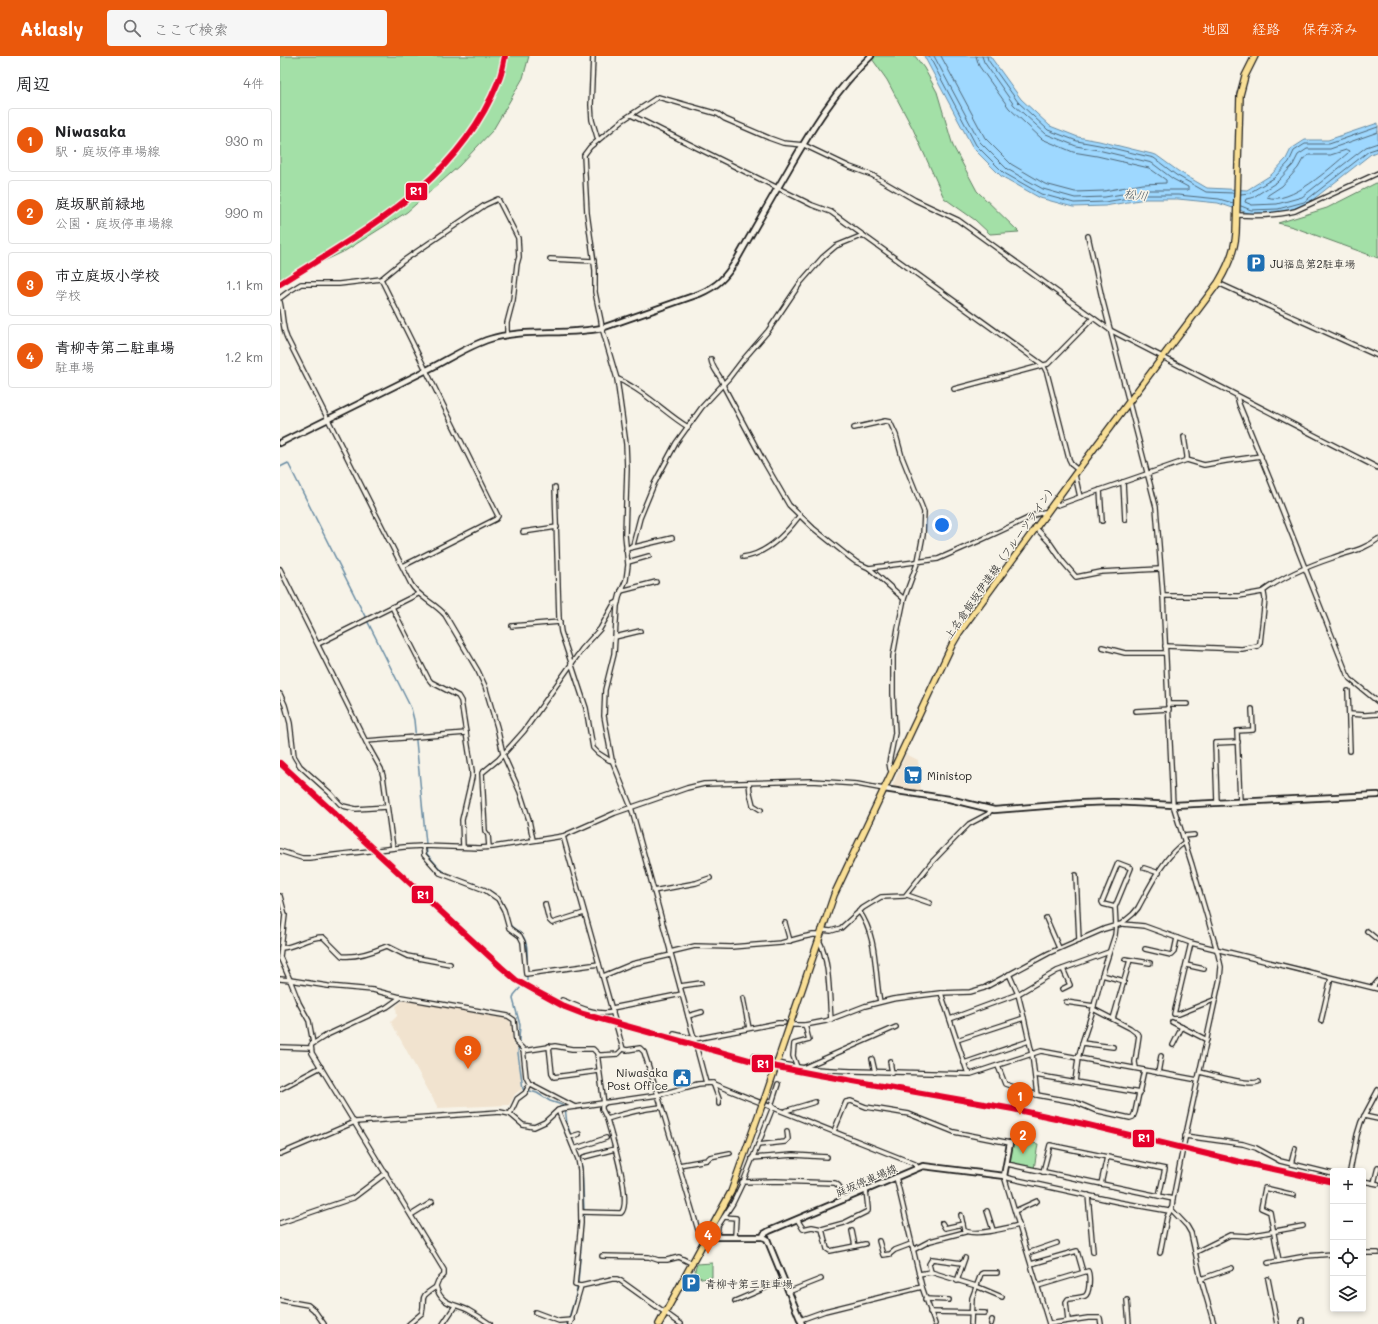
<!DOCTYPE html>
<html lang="ja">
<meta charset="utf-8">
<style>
body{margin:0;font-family:Mali,"Klee One",sans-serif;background:#f6f6f6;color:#202124}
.controls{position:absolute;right:12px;bottom:12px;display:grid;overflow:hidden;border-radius:4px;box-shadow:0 2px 6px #0003}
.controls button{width:36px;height:36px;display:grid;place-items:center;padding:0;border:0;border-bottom:1px solid #e0e0e0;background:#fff;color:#202124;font:20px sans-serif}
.you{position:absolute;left:662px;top:469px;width:14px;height:14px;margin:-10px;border:3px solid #fff;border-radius:50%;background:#1a73e8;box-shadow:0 0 0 6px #1a73e833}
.badge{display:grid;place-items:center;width:26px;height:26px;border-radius:50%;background:#ea580c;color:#fff;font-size:13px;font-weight:700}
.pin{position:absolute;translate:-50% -33px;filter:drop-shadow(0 1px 2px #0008)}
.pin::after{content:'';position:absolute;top:21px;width:14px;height:12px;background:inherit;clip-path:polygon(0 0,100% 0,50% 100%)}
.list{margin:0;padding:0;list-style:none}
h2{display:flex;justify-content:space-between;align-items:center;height:52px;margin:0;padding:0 16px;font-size:17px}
h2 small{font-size:13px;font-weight:400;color:#757577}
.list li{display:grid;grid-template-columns:26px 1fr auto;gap:12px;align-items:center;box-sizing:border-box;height:64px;margin:0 8px 8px;padding:0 8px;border:1px solid #e0e0e0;border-radius:4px}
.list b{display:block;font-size:15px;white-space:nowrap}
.list p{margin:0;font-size:13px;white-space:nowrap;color:#757577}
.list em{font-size:13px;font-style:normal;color:#757577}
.icon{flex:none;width:22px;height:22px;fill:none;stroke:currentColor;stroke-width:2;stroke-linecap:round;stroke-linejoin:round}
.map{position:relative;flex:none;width:1098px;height:1268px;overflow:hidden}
header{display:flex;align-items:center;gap:24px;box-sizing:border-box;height:56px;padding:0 20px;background:#ea580c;color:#fff}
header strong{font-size:19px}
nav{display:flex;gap:22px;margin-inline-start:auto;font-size:14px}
.search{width:280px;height:36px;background:#f6f6f6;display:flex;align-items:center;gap:10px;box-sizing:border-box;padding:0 14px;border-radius:4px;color:#757577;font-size:15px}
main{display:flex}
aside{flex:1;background:#fff}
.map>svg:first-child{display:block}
.built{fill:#f1e3cf}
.green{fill:#a3e0a7;stroke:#607e62}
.water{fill:#9ed8ff;stroke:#6a8da4}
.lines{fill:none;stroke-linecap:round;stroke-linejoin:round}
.shore{stroke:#506777;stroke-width:1}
.stream{stroke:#6a8da4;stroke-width:1.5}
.street-casing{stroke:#1c1c1c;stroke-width:6}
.secondary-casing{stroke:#1c1c1c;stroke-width:8}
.primary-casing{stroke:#1c1c1c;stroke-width:8}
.street{stroke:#f7f3e8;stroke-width:3.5}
.secondary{stroke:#f7f3e8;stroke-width:4.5}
.primary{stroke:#f9df96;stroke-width:5.5}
.primary-bridge-casing{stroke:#1c1c1c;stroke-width:8;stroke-linecap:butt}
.primary-bridge{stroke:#f9df96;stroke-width:5.5}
.rail-1-casing{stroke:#f7f3e8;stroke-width:9}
.rail-1{stroke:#e4002b;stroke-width:6}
.labels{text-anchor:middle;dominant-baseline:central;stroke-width:3;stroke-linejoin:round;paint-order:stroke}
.poi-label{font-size:11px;fill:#1c1c1c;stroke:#f7f3e8;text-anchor:start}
.street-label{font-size:11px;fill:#1c1c1c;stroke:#f7f3e8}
.water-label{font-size:12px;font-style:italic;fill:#435460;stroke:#f7f3e8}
.line-badge{stroke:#f7f3e8;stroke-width:1.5}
.badge-label{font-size:11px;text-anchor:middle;font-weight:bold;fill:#fff}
</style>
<header>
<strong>Atlasly</strong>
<div class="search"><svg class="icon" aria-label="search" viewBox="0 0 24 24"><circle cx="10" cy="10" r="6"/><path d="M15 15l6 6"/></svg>ここで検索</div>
<nav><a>地図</a><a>経路</a><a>保存済み</a></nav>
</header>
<main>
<aside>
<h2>周辺<small>4件</small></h2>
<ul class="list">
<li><span class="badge">1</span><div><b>Niwasaka</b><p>駅 · 庭坂停車場線</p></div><em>930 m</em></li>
<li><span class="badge">2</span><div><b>庭坂駅前緑地</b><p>公園 · 庭坂停車場線</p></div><em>990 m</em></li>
<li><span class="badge">3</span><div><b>市立庭坂小学校</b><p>学校</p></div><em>1.1 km</em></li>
<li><span class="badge">4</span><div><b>青柳寺第二駐車場</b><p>駐車場</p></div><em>1.2 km</em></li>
</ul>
</aside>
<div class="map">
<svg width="1098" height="1268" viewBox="0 0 1098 1268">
<rect width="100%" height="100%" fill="#f7f3e8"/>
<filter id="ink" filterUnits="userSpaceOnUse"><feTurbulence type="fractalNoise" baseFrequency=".025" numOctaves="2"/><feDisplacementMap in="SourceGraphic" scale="8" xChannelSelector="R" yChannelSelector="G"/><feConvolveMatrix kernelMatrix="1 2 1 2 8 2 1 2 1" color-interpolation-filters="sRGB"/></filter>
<g filter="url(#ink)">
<!-- built -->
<g class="built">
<polygon points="626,698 638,704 641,736 614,733 613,728"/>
<polygon points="124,944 229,963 232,970 233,988 237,992 242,1033 235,1038 229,1049 158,1052 111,966 117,960 116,950"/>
</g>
<!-- green -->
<g class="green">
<polygon points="0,0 249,0 243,22 213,74 179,110 127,156 65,195 0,226"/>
<polygon points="590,0 635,0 644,12 657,36 673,90 697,135 739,176 710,178 695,164 664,142 633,73 607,24"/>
<polygon points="1098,126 1098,202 1013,171 998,167 1047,152"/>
<polygon points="737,1084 758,1088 754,1113 728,1107 731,1088 737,1089"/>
<polygon points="432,1207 432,1221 423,1223 416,1219 415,1214 417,1208"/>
</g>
<!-- water -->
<polygon class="water" points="644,0 710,0 741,43 770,70 798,81 819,85 876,99 898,115 927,132 967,134 991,119 1006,103 1011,93 1025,84 1048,84 1098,67 1098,95 1091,98 1026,149 999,157 971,158 938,147 898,143 865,143 825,150 793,151 760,142 721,120 693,92"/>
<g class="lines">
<!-- shore -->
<g class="shore">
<polyline points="649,0 696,89 724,117 761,138 794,147 825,146 865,139 898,139 939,143 953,147"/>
<polyline points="654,0 700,86 727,113 763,133 795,142 825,141 865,134 908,134 908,131 893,123 872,107 818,94 796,90 766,78 734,49 704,6 702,0"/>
<polyline points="661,0 705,82 731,108 765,128 795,136 824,135 863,128 886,127 886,124 869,112 817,100 793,96 762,83 729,52 699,10 696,0"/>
<polyline points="707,0 708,4 738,46 768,74 797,85 819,89 874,102 896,119 926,136 953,137"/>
<polyline points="1098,76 1050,93 1027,93 1018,99 1013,109 997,126 972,142 966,143 965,146 972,149 997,148 1022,141 1086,91 1098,87"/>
<path d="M 1067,94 L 1069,95 L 1068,97 C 1051,111 1010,150 987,141 L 988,139 L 1002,130 L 1018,112 L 1023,103 L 1029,99 L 1050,99 Z"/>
<polyline points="961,138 969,137 994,122 1009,106 1014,95 1025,88 1049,88 1098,71"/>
<polyline points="961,150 971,154 998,153 1024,146 1089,95 1098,92"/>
</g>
<!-- stream -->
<g class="stream">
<polyline points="0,411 8,407 131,652 134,664 147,798 161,814 166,818"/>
<path d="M 183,824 C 200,830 219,835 225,853"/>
<path d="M 229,867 C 232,873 236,873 240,877 C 249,885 247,898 247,908"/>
<polyline points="247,918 247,924 234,939 233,943 240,969 238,997 243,1033 257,1037 270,1045 282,1049 285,1051 287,1068 302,1111 304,1154 298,1226 296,1239 287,1268"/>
</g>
<!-- street casing -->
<g class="street-casing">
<g id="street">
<polyline points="313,0 311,49 312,64 318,84"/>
<polyline points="351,59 532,149 551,156 763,309 767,317 789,403 792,409 798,414"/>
<path d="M 957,159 C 977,160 995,160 1015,155 L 1098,117"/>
<polyline points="270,203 314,205"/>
<polyline points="101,223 218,460 216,463 123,510"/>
<polyline points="938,227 1098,300"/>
<polyline points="0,242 8,236 21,228 59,228 101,223 123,205 205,149 218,143 238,182 239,201 237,208 233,244 227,267 227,279"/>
<path d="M 0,246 C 3,258 2,271 7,282 L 131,528 C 139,542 155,547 165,559 L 198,615 L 205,630 L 217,671 L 223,698 L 240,736 L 249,764 L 253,784"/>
<path d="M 431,303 C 432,314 442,320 444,331 L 483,404 L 509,449 L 533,472 L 568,500 L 576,506 L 589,512 L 658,503 L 699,485 L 757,458 L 764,456 L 766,456"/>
<path d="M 337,323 C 342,324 347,328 351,330 C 372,342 388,359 408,371"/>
<polyline points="674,333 768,308 813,262"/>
<polyline points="957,340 959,348 993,431 1067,618 1070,623 1098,646"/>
<polyline points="574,372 605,365 610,366 616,379 622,401 644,456 643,479 638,505 624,543 618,572 613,600 613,638 615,677 609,707 610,713 612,717"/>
<polyline points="907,404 924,409 946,405 981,400"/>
<polyline points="795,419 800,441 907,404 907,400 904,381"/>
<polyline points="843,426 845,464"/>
<polyline points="275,431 279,562 281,576 306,652 313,692 318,697 329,704 333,705"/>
<polyline points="820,434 822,465"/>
<polyline points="773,447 778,449 800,441"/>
<polyline points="755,471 770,487 783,506 796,521 821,516 880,513"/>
<polyline points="243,476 277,471"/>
<polyline points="350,492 392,482"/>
<polyline points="346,494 353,489 360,462 374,428 396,387 422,351 449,322 462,305 488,275 521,226 543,201 556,190 583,179"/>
<path d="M 463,501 C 487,498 506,478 520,459"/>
<polyline points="348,506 369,500"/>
<polyline points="589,512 624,543"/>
<polyline points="0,513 87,688 101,713 103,720 113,792"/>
<polyline points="341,535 376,526"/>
<path d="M 982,536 C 1002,521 1028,510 1052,502 C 1068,496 1084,494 1098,483"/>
<polyline points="883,540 959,540 982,536 984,537 985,543 980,587 978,590 962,593 885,590"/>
<polyline points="112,551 148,622 151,626 178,640 181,645 192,715 192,721 182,764 183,791"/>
<polyline points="232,570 280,566"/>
<polyline points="335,581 360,575"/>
<polyline points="38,588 138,538"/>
<polyline points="822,591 845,597 885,597"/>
<polyline points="1068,635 1070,695"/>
<polyline points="0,638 5,649 10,667 14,700 20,710 50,737 60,748 63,750 76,753 107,751"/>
<polyline points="888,648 907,648"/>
<polyline points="856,655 889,653"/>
<polyline points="1069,658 1085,659 1098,658"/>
<polyline points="86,685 186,677"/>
<polyline points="469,727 470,737 473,749 481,754"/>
<polyline points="960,746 957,675 973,674 972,653"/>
<polyline points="937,747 935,687 958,686"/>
<polyline points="283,780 343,993 347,994 360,992 364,996 378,1039 418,1174 421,1180 428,1181"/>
<polyline points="903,780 914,779"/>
<polyline points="143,790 144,799 160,817 205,834 218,843 224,854 229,872 240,880 243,886 246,918 319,908"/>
<polyline points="209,791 208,779 205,775 202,717 219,703 244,675 302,593 320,573 334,548 338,546"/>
<polyline points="0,795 22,802 29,802 124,791 143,790 200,792 213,791 283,780 335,757 407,732 424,728 532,725 577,728 604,733"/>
<polyline points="864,812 879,817"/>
<polyline points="796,819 799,884"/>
<polyline points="373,835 416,827 430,822"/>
<polyline points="627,839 650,847"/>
<polyline points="0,840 5,859 0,901 10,924 0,923"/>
<polyline points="265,848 269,864 272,867 304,857"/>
<path d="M 579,855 C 598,882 594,915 600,946"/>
<polyline points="766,862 779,892"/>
<polyline points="505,867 510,885"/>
<polyline points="843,868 864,870 911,887 1098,933"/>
<polyline points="541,874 551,875 561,872 583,852 601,841 625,840 652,806 682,775 689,768 708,758 711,754"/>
<polyline points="1087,875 1098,884"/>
<path d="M 539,884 C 550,905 549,940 551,964"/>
<polyline points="911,887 894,958 899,958 936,943"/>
<path d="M 1,892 C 16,891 27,881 43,881 L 62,900 C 76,902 95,895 107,890 L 127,900 L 170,908"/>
<polyline points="865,893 891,899 894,896 897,882"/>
<polyline points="390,896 415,890 451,891 501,887 523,881 533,879 539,879"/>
<polyline points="845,903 870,907"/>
<polyline points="906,909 924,913"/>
<polyline points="729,918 738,938 744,962 752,998 757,1039"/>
<polyline points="822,919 844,925"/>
<polyline points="323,920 352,908 391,899"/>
<polyline points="400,930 421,927"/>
<polyline points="1093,931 1098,925"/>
<polyline points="782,933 790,929 783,913"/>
<polyline points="661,937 687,1015 691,1018 761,995 918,1024"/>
<polyline points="463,942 469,972"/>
<path d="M 282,944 C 298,950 315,960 333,956"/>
<polyline points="786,946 814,950"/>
<polyline points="332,952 402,938"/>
<polyline points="813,953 850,972 859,979 855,1006 856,1012"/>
<polyline points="408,960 422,956"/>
<polyline points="670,963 738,938 777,915 829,896"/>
<polyline points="833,963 850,904"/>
<polyline points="1041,965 1051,922"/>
<polyline points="892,966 927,984"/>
<path d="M 513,969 L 525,969 L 546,965 L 585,950 L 613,943 L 660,937 L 690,936 L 704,932 L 769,897 L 824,873 L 841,868 L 853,858 L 858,852 C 870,830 885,799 905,786"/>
<polyline points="394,978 415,983 498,967 504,967"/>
<polyline points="677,984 744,962"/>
<polyline points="33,987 29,965 19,947 10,924 48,930 93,934 120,941"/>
<polyline points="802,987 833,991"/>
<polyline points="893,989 902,971"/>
<polyline points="269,990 272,1018 274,1021 319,1015"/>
<polyline points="0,991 31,992"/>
<polyline points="243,995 275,990 292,993 313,993 319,999 322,999 338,998 343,993"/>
<polyline points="317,997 324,1048"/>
<polyline points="473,1000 491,1004"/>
<polyline points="592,1003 595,1016"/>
<polyline points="610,1005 612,1017"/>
<path d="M 499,1007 C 525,1014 549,1014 575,1015 C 613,1016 651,1017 689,1018"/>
<polyline points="684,1007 749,985"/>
<polyline points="718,1010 725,1028 757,1039 795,1046 814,1054 850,1062 853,1061 855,1056 864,1014"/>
<polyline points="517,1011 513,1000 514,988 529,984 525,969"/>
<polyline points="523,1012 616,971"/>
<path d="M 920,1016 C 933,1019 967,1030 978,1026"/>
<polyline points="878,1017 881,1000"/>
<polyline points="755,1019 860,1037"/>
<polyline points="795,1026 798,1002 803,984 812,957 823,916 835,879 836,870 835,851 851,812 838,807 822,846 823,848 835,851"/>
<polyline points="426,1027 414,982 351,751 332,704 324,660 325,634 334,598 337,550 340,538 346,524 348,509 345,479 347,413 346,388 337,323 322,272 321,265 315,236 315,214 307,157 304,99 310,91 343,64 378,41 438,58 445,63 489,82 503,87 524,89 570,111 592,119 635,144 678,164 830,274 1098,412"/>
<polyline points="433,1027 439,1043 439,1048"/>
<polyline points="0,1033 41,1011"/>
<polyline points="491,1050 498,1028"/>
<polyline points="278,1054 298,1103 300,1114 301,1167 295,1229 301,1230"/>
<polyline points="505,1055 535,1046"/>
<polyline points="230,1058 237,1043 245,1037 250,1028"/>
<polyline points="1084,1060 1098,1063"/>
<path d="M 327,1063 C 345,1057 362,1053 381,1051"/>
<polyline points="554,1075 566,1046 571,1045 586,1051 629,1058 674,1076 730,1087"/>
<polyline points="905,1080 963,1088 976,1092 1000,1105 1053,1118"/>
<polyline points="289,1081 299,1078"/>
<polyline points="478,1089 505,1086 508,1083 507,1075"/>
<polyline points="294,1093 326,1082"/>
<polyline points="0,1098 75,1066 220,1056 230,1058 243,1069 254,1071 265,1066 277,1055 281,1053 378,1039 418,1028 431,1027 635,1108 638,1112"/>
<polyline points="304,1101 335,1093"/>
<polyline points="472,1102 513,1099 547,1101"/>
<polyline points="727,1108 893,1143 903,1092 940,922 941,911 938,898 912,809 893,749 883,540 876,451 822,242 808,180"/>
<polyline points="1011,1108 1015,1092"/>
<polyline points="399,1109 427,1104 430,1101 450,1097"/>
<polyline points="1070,1115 1077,1079 1081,1066 1098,1034"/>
<polyline points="763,1116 770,1089 885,1113 879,1140"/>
<polyline points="724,1120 728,1122 838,1146 889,1155"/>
<polyline points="724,1120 769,1268"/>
<polyline points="616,1121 642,1231 655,1268"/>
<polyline points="1083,1125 1098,1128"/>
<polyline points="462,1126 495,1125 555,1127 559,1130 563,1144"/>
<polyline points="1094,1127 1098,1111"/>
<polyline points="821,1128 827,1101"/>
<polyline points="808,1139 813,1196"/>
<polyline points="891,1153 907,1170 911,1177 921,1223 934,1268"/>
<polyline points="707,1155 713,1174"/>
<polyline points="735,1155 757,1145"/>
<path d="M 301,1156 L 341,1157 C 353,1146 331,1079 327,1063 L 322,1053 L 322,1048"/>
<polyline points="131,1159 152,1146"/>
<path d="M 681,1159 L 684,1174 C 693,1181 727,1172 739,1169"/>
<polyline points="444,1161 456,1162 455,1180"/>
<polyline points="517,1163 523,1173 532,1171 542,1173 547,1193 550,1195 585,1188"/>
<polyline points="0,1167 73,1142 106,1117"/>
<polyline points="662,1167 665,1172 683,1168"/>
<polyline points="542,1173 564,1167 588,1155 588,1152 586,1134"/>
<polyline points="572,1175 575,1190"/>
<polyline points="437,1180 438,1170 453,1147 464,1124 493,1051"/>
<polyline points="599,1185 603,1199 610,1198 615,1194 631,1188"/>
<polyline points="633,1194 650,1185 685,1176"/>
<polyline points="916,1196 950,1179 968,1180 1023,1170"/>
<polyline points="748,1197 777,1187"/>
<polyline points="880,1197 887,1161 892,1151 893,1143"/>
<polyline points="1083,1197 1098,1197"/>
<polyline points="322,1200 369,1201 378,1204 387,1204 399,1201 413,1208"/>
<polyline points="999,1205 990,1156 981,1152 985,1132 1014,1139"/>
<polyline points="988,1207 1026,1200 1053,1198"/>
<polyline points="751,1208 797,1195 803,1216"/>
<polyline points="651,1216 649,1208 652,1203 682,1207"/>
<polyline points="639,1218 651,1216 696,1230 722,1241"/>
<polyline points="921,1223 952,1212"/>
<polyline points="988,1223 997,1268"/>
<polyline points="677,1225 685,1202"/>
<path d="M 758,1230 L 808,1215 C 810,1220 810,1237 805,1240 C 800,1242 793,1242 788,1243 L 786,1246 L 788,1264"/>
<polyline points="508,1236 541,1223"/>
<polyline points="645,1243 669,1244"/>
<polyline points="0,1244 28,1249 34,1254 44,1268"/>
<polyline points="847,1244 849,1268"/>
<polyline points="455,1245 504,1224"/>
<polyline points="255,1256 279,1265 292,1264"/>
<polyline points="650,1256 705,1257"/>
<polyline points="520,1264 545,1255 642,1231"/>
<polyline points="1022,1264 1022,1268"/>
<path d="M 129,1268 L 142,1257 C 146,1240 137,1243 156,1231"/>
<polyline points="163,1268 175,1250"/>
<path d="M 210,1268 C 203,1263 195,1258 188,1254 C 173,1247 161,1249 156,1230 L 158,1225 L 164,1219 L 164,1214 L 32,997 L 31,989 L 47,979 L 107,951 L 121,941 L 228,960 L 234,964 L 236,986 L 243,993 L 246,1021 L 249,1027 L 295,1051"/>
<polyline points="290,1268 301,1230 332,1223 337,1223 341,1225 401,1268"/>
<polyline points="691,1268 692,1242 701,1218 703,1217 717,1217"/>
<polyline points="711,1268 712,1264"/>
<polyline points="769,1268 808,1262 820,1262 821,1268"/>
</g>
</g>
<!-- secondary casing -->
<g class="secondary-casing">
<g id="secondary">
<path d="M 0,387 C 48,363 97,339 145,315 C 166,305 187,290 210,283 C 245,272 285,280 322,272 L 419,238 C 438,230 445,222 456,205 C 473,175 490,145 507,116 C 531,74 556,33 591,0"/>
<polyline points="604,733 669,743 714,754 802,747 833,746 893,749 1098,739"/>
<polyline points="428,1181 483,1181"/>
<polyline points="483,1181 484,1178 489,1175 643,1110 724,1120 730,1087"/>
<polyline points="483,1181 487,1183 522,1268"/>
</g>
</g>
<!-- primary casing -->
<g class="primary-casing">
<g id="primary">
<path d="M 485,1042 L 554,839 L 672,589 L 679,577 L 795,418 L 938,227 C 947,212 955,196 956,177 L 960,39 L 965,20 L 975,0"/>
<polyline points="379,1268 451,1136 482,1049"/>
</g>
</g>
<!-- street -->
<use href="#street" class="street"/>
<!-- secondary -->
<use href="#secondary" class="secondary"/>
<!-- primary -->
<use href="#primary" class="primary"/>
<!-- primary-bridge casing -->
<g class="primary-bridge-casing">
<polyline id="primary-bridge" points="482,1049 485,1042"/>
</g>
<!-- primary-bridge -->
<use href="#primary-bridge" class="primary-bridge"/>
<!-- rail-1 casing -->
<g class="rail-1-casing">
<g id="rail-1">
<path d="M 0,228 C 85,174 178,126 218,26 C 222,18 223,9 225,0"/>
<polyline points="0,707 221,911 236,924 252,933 285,951 303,958 487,1009 539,1019 733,1053 804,1068 956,1105 1053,1126"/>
</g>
</g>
<!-- rail-1 -->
<use href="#rail-1" class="rail-1"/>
</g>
</g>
<!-- icons -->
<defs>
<g id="parking-square" transform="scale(1)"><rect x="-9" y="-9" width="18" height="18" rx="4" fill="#1f6fb2" stroke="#f7f3e8"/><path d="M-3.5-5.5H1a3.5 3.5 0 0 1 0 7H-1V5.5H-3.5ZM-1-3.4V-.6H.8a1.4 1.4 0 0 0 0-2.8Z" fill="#fff"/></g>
<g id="supermarket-square" transform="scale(1)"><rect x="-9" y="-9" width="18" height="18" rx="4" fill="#1f6fb2" stroke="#f7f3e8"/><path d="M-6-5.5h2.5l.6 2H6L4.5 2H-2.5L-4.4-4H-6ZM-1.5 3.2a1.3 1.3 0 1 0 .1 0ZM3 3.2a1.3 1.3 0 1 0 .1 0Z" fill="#fff"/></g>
<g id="civic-square" transform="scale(1)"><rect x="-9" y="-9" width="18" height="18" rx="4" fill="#1f6fb2" stroke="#f7f3e8"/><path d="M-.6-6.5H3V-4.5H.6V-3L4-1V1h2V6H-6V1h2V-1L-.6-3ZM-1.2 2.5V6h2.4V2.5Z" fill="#fff"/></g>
</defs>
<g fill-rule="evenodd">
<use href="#parking-square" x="976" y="207"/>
<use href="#supermarket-square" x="633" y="719"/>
<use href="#civic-square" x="402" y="1022"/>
<use href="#parking-square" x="411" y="1227"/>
</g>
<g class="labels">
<!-- poi labels -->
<g class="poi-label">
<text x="990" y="207">JU福島第2駐車場</text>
<text x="647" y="719">Ministop</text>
<text x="388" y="1016" text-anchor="end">Niwasaka<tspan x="388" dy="13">Post Office</tspan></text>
<text x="425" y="1227">青柳寺第三駐車場</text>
</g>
<!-- street labels -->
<g class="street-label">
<text transform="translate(720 505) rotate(-55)">上名倉飯坂伊達線（フルーツライン）</text>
<text transform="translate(586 1124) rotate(-23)">庭坂停車場線</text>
</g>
<!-- water labels -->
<g class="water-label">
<text transform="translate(856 138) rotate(8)">松川</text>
</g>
</g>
<g class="line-badge">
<rect x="125" y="126" width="23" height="19" rx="4" fill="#e4002b"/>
<rect x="131" y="829" width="23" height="19" rx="4" fill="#e4002b"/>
<rect x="471" y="998" width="23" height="19" rx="4" fill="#e4002b"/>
<rect x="852" y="1073" width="23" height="19" rx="4" fill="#e4002b"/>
</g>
<g class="badge-label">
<text x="136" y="139">R1</text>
<text x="143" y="843">R1</text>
<text x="483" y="1012">R1</text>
<text x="864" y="1086">R1</text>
</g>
</svg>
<div class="controls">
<button>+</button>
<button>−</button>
<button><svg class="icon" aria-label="locate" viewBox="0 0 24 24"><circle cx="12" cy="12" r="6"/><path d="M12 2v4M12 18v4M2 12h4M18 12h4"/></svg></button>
<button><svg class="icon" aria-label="layers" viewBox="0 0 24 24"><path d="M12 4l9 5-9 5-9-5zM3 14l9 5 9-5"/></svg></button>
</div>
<div class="you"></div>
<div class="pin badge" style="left:740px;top:1059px">1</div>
<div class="pin badge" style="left:743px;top:1098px">2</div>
<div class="pin badge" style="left:188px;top:1013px">3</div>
<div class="pin badge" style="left:428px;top:1198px">4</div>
</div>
</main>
